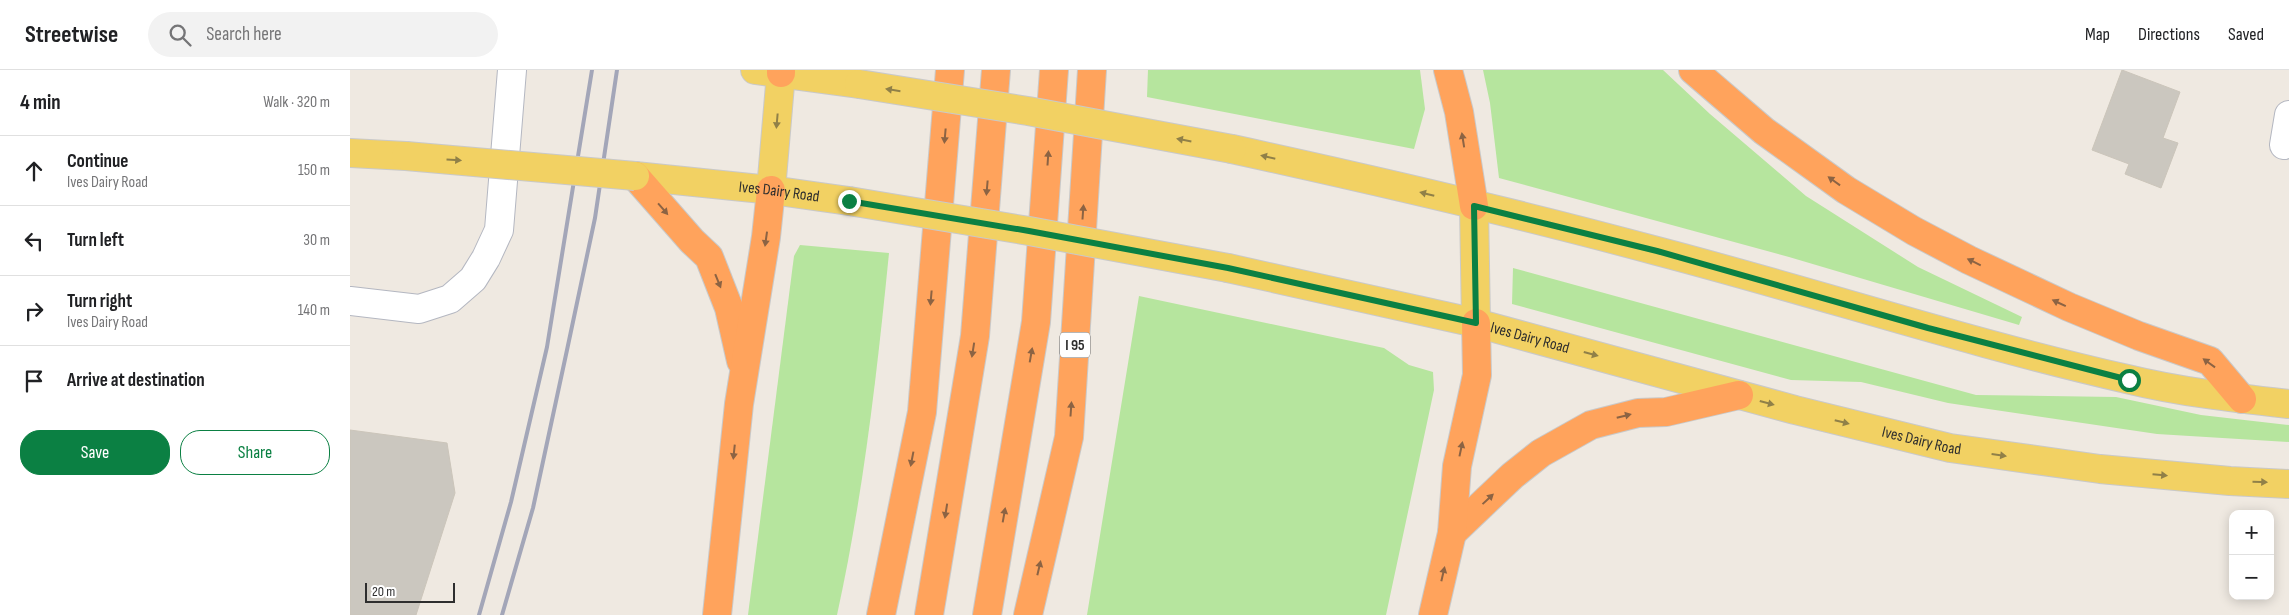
<!DOCTYPE html>
<meta charset="utf-8">
<style>
body{margin:0;font-family:"Sofia Sans Condensed",sans-serif;background:#f2f2f2;color:#202124}
.controls{position:absolute;right:15px;bottom:15px;display:grid;overflow:hidden;border-radius:10px;box-shadow:0 2px 12px #0003}
.controls button{width:45px;height:45px;display:grid;place-items:center;padding:0;border:0;border-bottom:1px solid #e0e0e0;background:#fff;color:#202124;font:25px sans-serif}
.scale{position:absolute;left:15px;bottom:12px;width:90px;box-sizing:border-box;padding-left:5px;border:2px solid #2e2e2e;border-top:0;font-size:14px;line-height:18px;white-space:nowrap;color:#2e2e2e;-webkit-text-stroke:4px #fff;paint-order:stroke}
.stop{position:absolute;width:15px;height:15px;margin:-11px;border:4px solid #0b8043;border-radius:50%;background:#fff}
.stop.end{background:#0b8043;border-color:#fff;box-shadow:0 1px 5px #0008}
.list{margin:0;padding:0;list-style:none}
h2{display:flex;justify-content:space-between;align-items:center;height:65px;margin:0;padding:0 20px;font-size:21px}
h2 small{font-size:16px;font-weight:400;color:#757577}
.list li{display:grid;grid-template-columns:32px 1fr auto;gap:15px;align-items:center;box-sizing:border-box;height:70px;padding:0 20px;border-top:1px solid #e0e0e0}
.list b{display:block;font-size:19px;white-space:nowrap}
.list p{margin:0;font-size:16px;white-space:nowrap;color:#757577}
.list em{font-size:16px;font-style:normal;color:#757577}
.actions{display:flex;gap:10px;padding:15px 20px}
.actions a{flex:1;padding:11px 0;border:1px solid #0b8043;border-radius:20px;text-align:center;font-size:18px;color:#0b8043}
.actions .main{background:#0b8043;color:#fff}
.icon{flex:none;width:28px;height:28px;fill:none;stroke:currentColor;stroke-width:2;stroke-linecap:round;stroke-linejoin:round}
.map{position:relative;flex:none;width:1939px;height:545px;overflow:hidden}
header{display:flex;align-items:center;gap:30px;box-sizing:border-box;height:70px;padding:0 25px;background:#fff;border-bottom:1px solid #e0e0e0}
header strong{font-size:24px}
nav{display:flex;gap:28px;margin-inline-start:auto;font-size:18px}
.search{width:350px;height:45px;background:#f2f2f2;display:flex;align-items:center;gap:12px;box-sizing:border-box;padding:0 18px;border-radius:28px;color:#757577;font-size:19px}
main{display:flex}
aside{flex:1;background:#fff}
.map>svg:first-child{display:block}
.green{fill:#b6e59e}
.building{fill:#cbc7bf;stroke:#cbc5ba}
.lines{fill:none;stroke-linecap:round;stroke-linejoin:round}
.minor-casing{stroke:#b4b7c1;stroke-width:30}
.primary-casing{stroke:#c9c9c9;stroke-width:30}
.motorway-casing{stroke:#c9c9c9;stroke-width:30}
.minor{stroke:#fff;stroke-width:28}
.primary{stroke:#f2d163;stroke-width:28}
.motorway{stroke:#ffa35c;stroke-width:28}
.rail{stroke:#a3a6b8;stroke-width:4}
.primary-bridge-casing{stroke:#c9c9c9;stroke-width:30;stroke-linecap:butt}
.primary-bridge{stroke:#f2d163;stroke-width:28}
.oneway{fill:#908048}
.oneway2{fill:#8c6343}
.route{stroke:#0b8043;stroke-width:6}
.labels{text-anchor:middle;dominant-baseline:central;stroke-width:4;stroke-linejoin:round;paint-order:stroke}
.shield{fill:#fff;stroke:#6d6d6d;stroke-width:1}
.shield-label{font-size:15px;font-weight:bold;fill:#2e2e2e}
.street-label{font-size:16px;fill:#2e2e2e;stroke:#fff}
</style>
<header>
<strong>Streetwise</strong>
<div class="search"><svg class="icon" aria-label="search" viewBox="0 0 24 24"><circle cx="10" cy="10" r="6"/><path d="M15 15l6 6"/></svg>Search here</div>
<nav><a>Map</a><a>Directions</a><a>Saved</a></nav>
</header>
<main>
<aside>
<h2>4 min<small>Walk · 320 m</small></h2>
<ul class="list">
<li><svg class="icon" aria-label="ahead" viewBox="0 0 24 24"><path d="M12 20V5M6 11l6-6 6 6"/></svg><div><b>Continue</b><p>Ives Dairy Road</p></div><em>150 m</em></li>
<li><svg class="icon" aria-label="left" viewBox="0 0 24 24"><path d="M17 20v-9H6M10 6l-5 5 5 5"/></svg><div><b>Turn left</b></div><em>30 m</em></li>
<li><svg class="icon" aria-label="right" viewBox="0 0 24 24"><path d="M7 20v-9h11M14 6l5 5-5 5"/></svg><div><b>Turn right</b><p>Ives Dairy Road</p></div><em>140 m</em></li>
<li><svg class="icon" aria-label="arrive" viewBox="0 0 24 24"><path d="M6 21V4h12l-3 4 3 4H6"/></svg><div><b>Arrive at destination</b></div></li>
</ul>
<div class="actions"><a class="main">Save</a><a>Share</a></div>
</aside>
<div class="map">
<svg width="1939" height="545" viewBox="0 0 1939 545">
<rect width="100%" height="100%" fill="#efe9e1"/>
<!-- green -->
<g class="green">
<polygon points="798,0 1070,0 1075,39 1064,79 797,27"/>
<polygon points="1133,0 1313,0 1360,44 1456,126 1568,197 1672,247 1669,255 1439,187 1149,108 1140,33"/>
<path d="M 450,175 L 539,183 C 527,304 513,426 487,545 L 398,545 L 444,186 Z"/>
<polygon points="1163,198 1626,325 1766,327 1851,345 1939,355 1939,372 1807,364 1598,333 1511,312 1441,310 1162,234"/>
<polygon points="789,226 1034,278 1059,295 1083,302 1084,320 1036,545 737,545"/>
</g>
<!-- building -->
<g class="building">
<polygon points="1772,0 1830,22 1813,68 1828,73 1811,118 1775,104 1779,94 1742,80"/>
<polygon points="0,360 97,373 105,423 66,545 0,545"/>
</g>
<g class="lines">
<!-- minor casing -->
<g class="minor-casing">
<g id="minor">
<polyline points="1934,75 1939,45"/>
<polyline points="0,231 69,239 100,229 123,209 136,188 149,160 162,0"/>
</g>
</g>
<!-- primary casing -->
<g class="primary-casing">
<g id="primary">
<polyline points="405,0 509,14"/>
<path d="M 882,79 C 1024,110 1167,143 1307,181 C 1464,222 1619,273 1777,309 C 1830,322 1885,328 1939,334"/>
<polyline points="0,83 56,86"/>
<path id="s1" d="M 285,106 L 421,120 L 499,131"/>
<polyline points="421,120 431,3"/>
<polyline points="1124,136 1126,253"/>
<path id="s2" d="M 878,198 L 1126,253 L 1445,340 L 1600,378 L 1750,399 L 1880,411 L 1939,414"/>
</g>
</g>
<!-- motorway casing -->
<g class="motorway-casing">
<g id="motorway">
<polyline points="431,0 431,3"/>
<polyline points="1098,0 1109,42 1124,136"/>
<polyline points="1343,0 1414,61 1496,120 1564,161 1619,190 1719,237 1789,266 1860,291 1892,329"/>
<polyline points="285,106 342,171 359,187 379,238 391,291"/>
<polyline points="1102,463 1162,406 1191,383 1241,355 1288,343 1316,342 1389,325"/>
<polyline points="367,545 389,334 416,167 421,120"/>
<polyline points="531,545 572,342 600,0"/>
<polyline points="579,545 625,266 646,0"/>
<polyline points="637,545 686,252 704,0"/>
<polyline points="678,545 719,367 742,0"/>
<polyline points="1083,545 1102,463 1107,396 1127,305 1126,253"/>
</g>
</g>
<!-- minor -->
<use href="#minor" class="minor"/>
<!-- primary -->
<use href="#primary" class="primary"/>
<!-- motorway -->
<use href="#motorway" class="motorway"/>
<!-- rail -->
<g class="rail">
<polyline points="129,545 161,432 197,277 242,0"/>
<polyline points="152,545 183,438 217,280 245,148 267,0"/>
</g>
<!-- primary-bridge casing -->
<g class="primary-bridge-casing">
<g id="primary-bridge">
<polyline points="509,14 678,41 882,79"/>
<polyline points="56,86 285,106"/>
<polyline points="499,131 679,161 878,198"/>
</g>
</g>
<!-- primary-bridge -->
<use href="#primary-bridge" class="primary-bridge"/>
</g>
<!-- one-way arrows -->
<defs><path id="oneway-solid" d="M-6-.8H1V-3.2L6.5 0L1 3.2V.8H-6Z" transform="scale(1.25)"/></defs>
<g class="oneway">
<use href="#oneway-solid" transform="translate(543 20) rotate(-171)"/>
<use href="#oneway-solid" transform="translate(427 51) rotate(95)"/>
<use href="#oneway-solid" transform="translate(834 70) rotate(-169)"/>
<use href="#oneway-solid" transform="translate(918 87) rotate(-167)"/>
<use href="#oneway-solid" transform="translate(104 90) rotate(4)"/>
<use href="#oneway-solid" transform="translate(1077 124) rotate(-166)"/>
<use href="#oneway-solid" transform="translate(1241 284) rotate(15)"/>
<use href="#oneway-solid" transform="translate(1417 333) rotate(15)"/>
<use href="#oneway-solid" transform="translate(1492 352) rotate(14)"/>
<use href="#oneway-solid" transform="translate(1649 385) rotate(8)"/>
<use href="#oneway-solid" transform="translate(1810 405) rotate(5)"/>
<use href="#oneway-solid" transform="translate(1910 412) rotate(2)"/>
</g>
<g class="oneway2">
<use href="#oneway-solid" transform="translate(595 66) rotate(95)"/>
<use href="#oneway-solid" transform="translate(1113 70) rotate(-99)"/>
<use href="#oneway-solid" transform="translate(698 88) rotate(-86)"/>
<use href="#oneway-solid" transform="translate(1484 111) rotate(-144)"/>
<use href="#oneway-solid" transform="translate(637 118) rotate(95)"/>
<use href="#oneway-solid" transform="translate(313 139) rotate(49)"/>
<use href="#oneway-solid" transform="translate(733 142) rotate(-86)"/>
<use href="#oneway-solid" transform="translate(416 169) rotate(98)"/>
<use href="#oneway-solid" transform="translate(1624 192) rotate(-154)"/>
<use href="#oneway-solid" transform="translate(368 211) rotate(68)"/>
<use href="#oneway-solid" transform="translate(581 228) rotate(95)"/>
<use href="#oneway-solid" transform="translate(1709 233) rotate(-155)"/>
<use href="#oneway-solid" transform="translate(623 280) rotate(99)"/>
<use href="#oneway-solid" transform="translate(681 285) rotate(-80)"/>
<use href="#oneway-solid" transform="translate(1859 293) rotate(-144)"/>
<use href="#oneway-solid" transform="translate(721 339) rotate(-86)"/>
<use href="#oneway-solid" transform="translate(1274 346) rotate(-14)"/>
<use href="#oneway-solid" transform="translate(1111 379) rotate(-78)"/>
<use href="#oneway-solid" transform="translate(384 382) rotate(96)"/>
<use href="#oneway-solid" transform="translate(562 389) rotate(101)"/>
<use href="#oneway-solid" transform="translate(1138 429) rotate(-43)"/>
<use href="#oneway-solid" transform="translate(596 441) rotate(99)"/>
<use href="#oneway-solid" transform="translate(654 445) rotate(-80)"/>
<use href="#oneway-solid" transform="translate(689 498) rotate(-77)"/>
<use href="#oneway-solid" transform="translate(1093 504) rotate(-77)"/>
</g>
<g class="lines">
<!-- route -->
<polyline class="route" points="499,131 679,161 878,198 1126,253 1124,136 1307,181 1578,258 1779,310"/>
</g>
<g class="labels">
<!-- shield labels -->
<rect class="shield" x="710" y="262.5" width="30" height="25" rx="4"/>
<g class="shield-label">
<text x="725" y="275">I 95</text>
</g>
<!-- street labels -->
<g class="street-label">
<text stroke="none"><textPath href="#s1" startOffset="145">Ives Dairy Road</textPath></text>
<text stroke="none"><textPath href="#s2" startOffset="310">Ives Dairy Road</textPath></text>
<text stroke="none"><textPath href="#s2" startOffset="715">Ives Dairy Road</textPath></text>
</g>
</g>
</svg>
<div class="controls">
<button>+</button>
<button>−</button>
</div>
<div class="scale">20 m</div>
<div class="stop" style="left:1779px;top:310px"></div>
<div class="stop end" style="left:499px;top:131px"></div>
</div>
</main>
